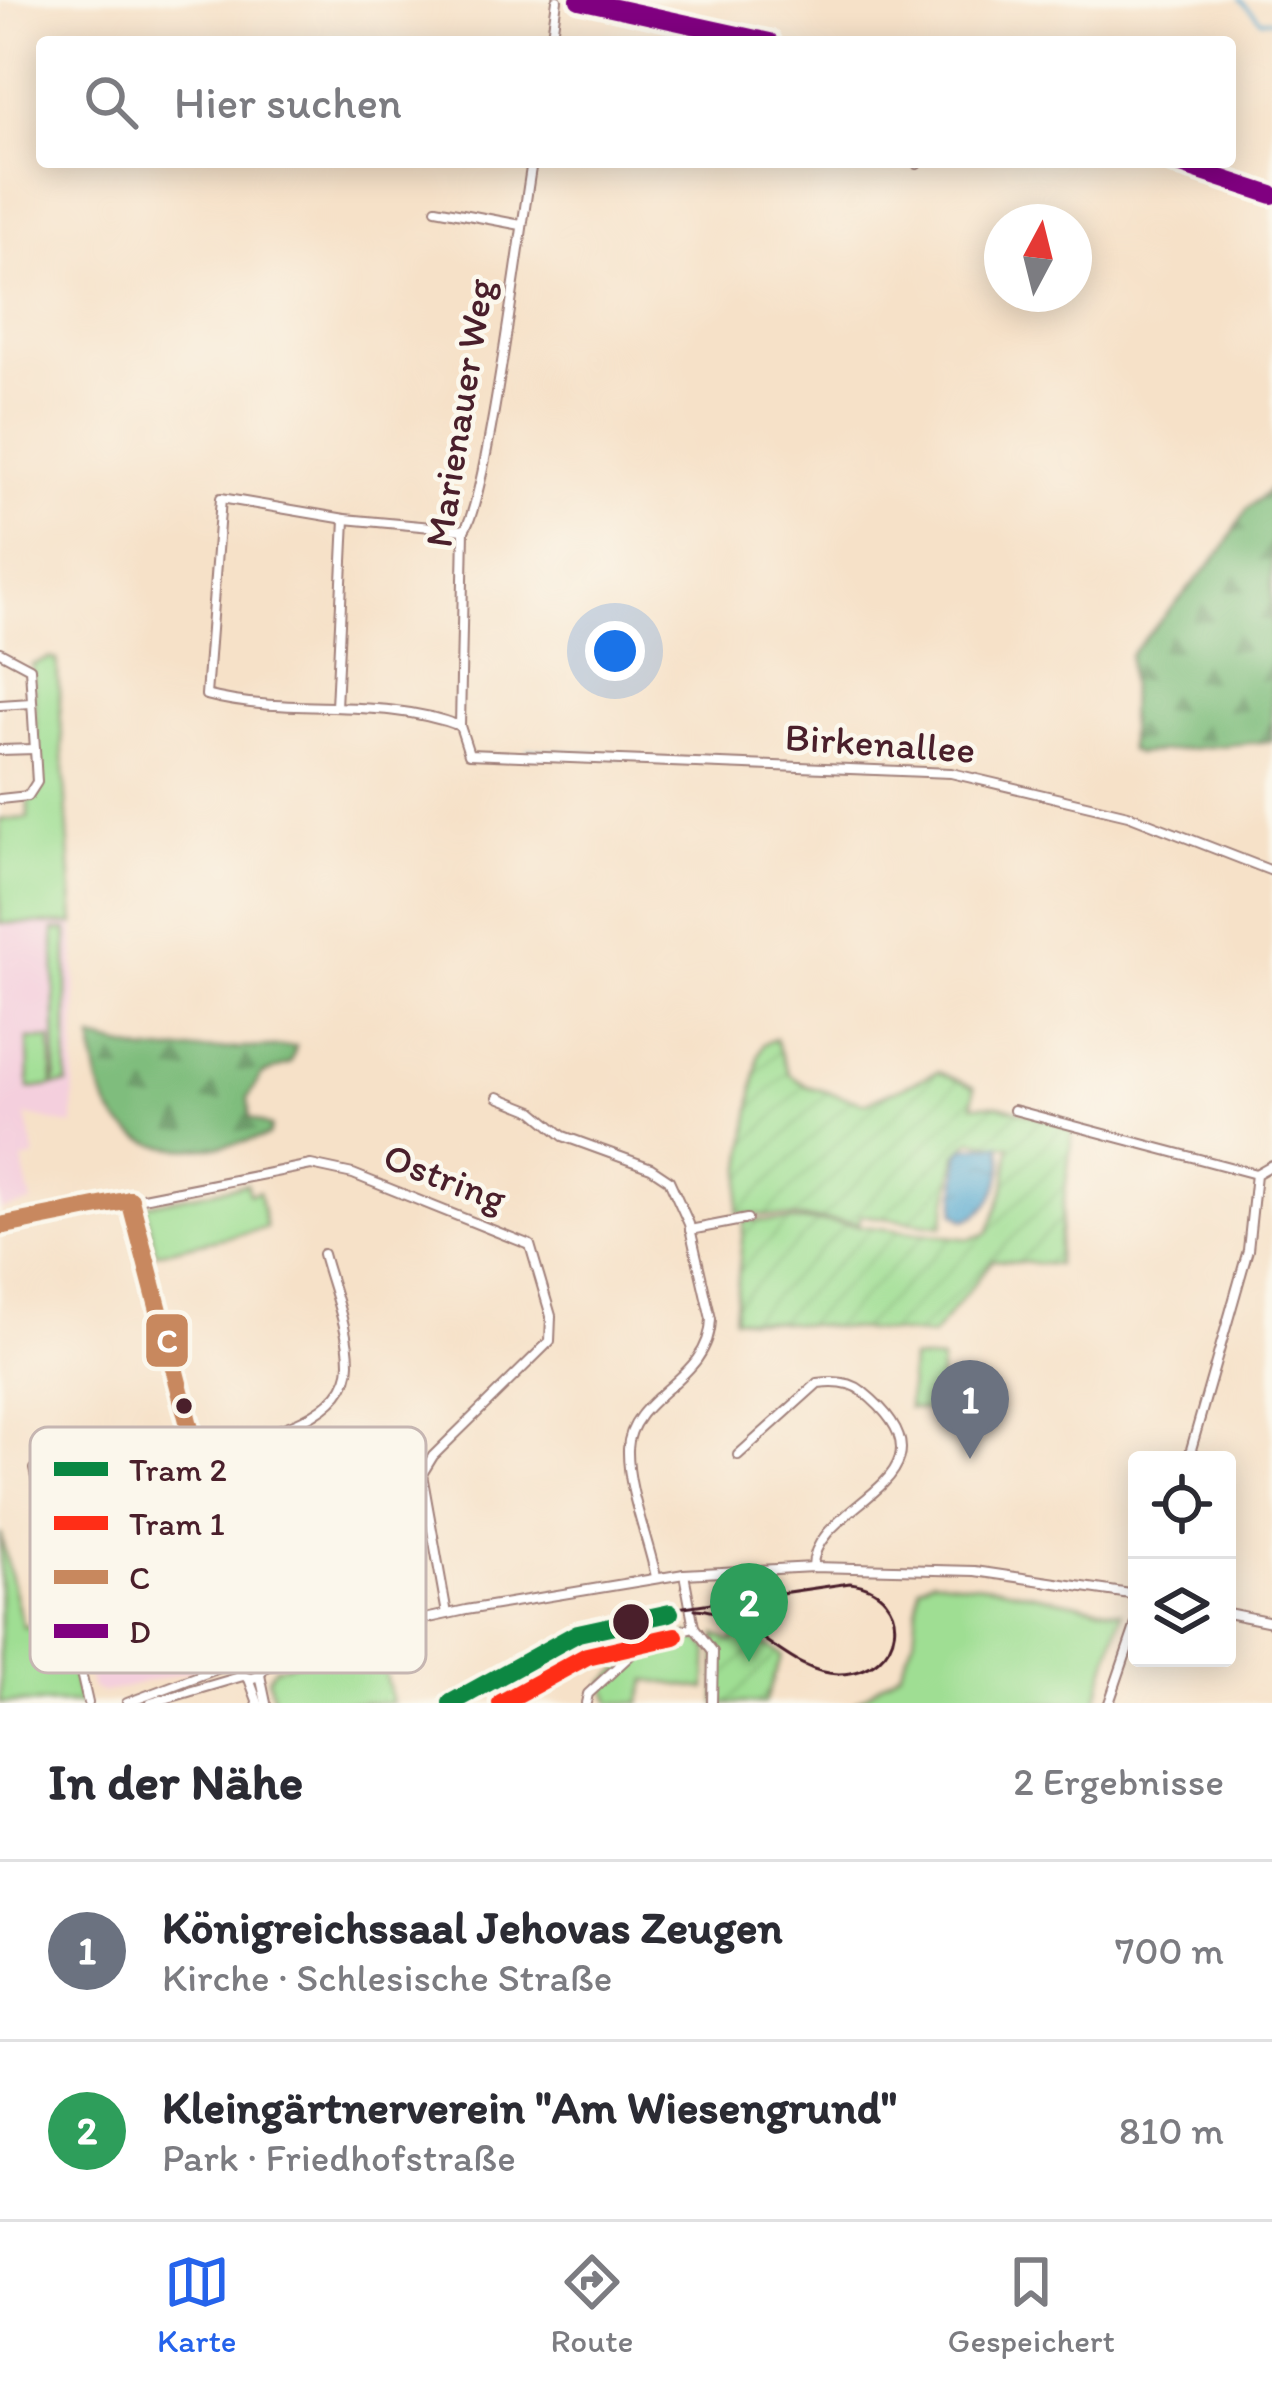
<!DOCTYPE html>
<html lang="de">
<meta charset="utf-8">
<style>
body{margin:0;font-family:Itim,sans-serif;background:#f2f2f3;color:#2b2b33}
.controls{position:absolute;right:36px;bottom:36px;display:grid;overflow:hidden;border-radius:12px;box-shadow:0 6px 30px #0003}
.controls button{width:108px;height:108px;display:grid;place-items:center;padding:0;border:0;border-bottom:3px solid #e1e1e2;background:#fff;color:#2b2b33;font:60px sans-serif}
.compass{position:absolute;left:984px;top:204px;width:108px;height:108px;border-radius:50%;background:#fff;box-shadow:0 6px 30px #0003;rotate:7deg}
.you{position:absolute;left:615px;top:651px;width:42px;height:42px;margin:-30px;border:9px solid #fff;border-radius:50%;background:#1a73e8;box-shadow:0 0 0 18px #1a73e833}
.badge{display:grid;place-items:center;width:78px;height:78px;border-radius:50%;background:#2563eb;color:#fff;font-size:39px;font-weight:700}
.pin{position:absolute;translate:-50% -99px;filter:drop-shadow(0 3px 6px #0008)}
.pin::after{content:'';position:absolute;top:63px;width:42px;height:36px;background:inherit;clip-path:polygon(0 0,100% 0,50% 100%)}
.list{margin:0;padding:0;list-style:none}
h2{display:flex;justify-content:space-between;align-items:center;height:156px;margin:0;padding:0 48px;font-size:51px}
h2 small{font-size:39px;font-weight:400;color:#7c7c81}
.list li{display:grid;grid-template-columns:78px 1fr auto;gap:36px;align-items:center;box-sizing:border-box;height:180px;padding:0 48px;border-top:3px solid #e1e1e2}
.list b{display:block;font-size:45px;white-space:nowrap}
.list p{margin:0;font-size:39px;white-space:nowrap;color:#7c7c81}
.list em{font-size:39px;font-style:normal;color:#7c7c81}
.icon{flex:none;width:66px;height:66px;fill:none;stroke:currentColor;stroke-width:2;stroke-linecap:round;stroke-linejoin:round}
.map{position:relative;flex:none;width:1272px;height:1703px;overflow:hidden}
.search{position:absolute;background:#fff;box-shadow:0 6px 30px #0003;left:36px;right:36px;top:36px;height:132px;display:flex;align-items:center;gap:30px;box-sizing:border-box;padding:0 42px;border-radius:12px;color:#7c7c81;font-size:45px}
.sheet{height:516px;background:#fff}
nav{display:flex;justify-content:space-around;align-items:center;box-sizing:border-box;height:168px;border-top:3px solid #e1e1e2;background:#fff;font-size:33px;color:#7c7c81}
nav a{display:grid;justify-items:center;gap:6px}
nav .on{color:#2563eb}
.map>svg:first-child{display:block}
.built{fill:#f4cfdd}
.grass{fill:#9fde93;stroke:#747e5f;stroke-width:3}
.forest{fill:url(#forest-firs);stroke:#646e54;stroke-width:3}
.garden{fill:url(#garden-furrows);stroke:#747e5f;stroke-width:3}
.water{fill:url(#water-ripples);stroke:#4e637d;stroke-width:3}
.lines{fill:none;stroke-linecap:round;stroke-linejoin:round}
.stream{stroke:#53a7cf;stroke-width:3}
.street-casing{stroke:#a0807a;stroke-width:12}
.street{stroke:#fff;stroke-width:8}
.tram{stroke:#4a1f2b;stroke-width:3}
.bus-1-casing{stroke:#fbf7ec;stroke-width:27}
.bus-2-casing{stroke:#fbf7ec;stroke-width:27}
.bus-1{stroke:#c8885e;stroke-width:18}
.bus-2{stroke:#800080;stroke-width:18}
.tram-1-casing{stroke:#fbf7ec;stroke-width:27}
.tram-2-casing{stroke:#fbf7ec;stroke-width:27}
.tram-1{stroke:#088742;stroke-width:18}
.tram-2{stroke:#ff2e17;stroke-width:18}
.bus-dot{fill:#4a1f2b;stroke:#fbf7ec;stroke-width:4.5}
.labels{text-anchor:middle;dominant-baseline:central;stroke-width:9;stroke-linejoin:round;paint-order:stroke}
.street-label{font-size:39px;fill:#4a1f2b;stroke:#fbf7ec}
.key{fill:#fbf7ec;stroke:#c6b6b2;stroke-width:3}
.key-label{font-size:33px;fill:#4a1f2b}
.line-badge{stroke:#fbf7ec;stroke-width:4.5}
.badge-label{font-size:33px;text-anchor:middle;font-weight:bold;fill:#fff}
</style>
<div class="map">
<svg width="1272" height="1703" viewBox="0 0 1272 1703">
<defs>
<pattern id="forest-firs" width="22" height="20" patternUnits="userSpaceOnUse" patternTransform="scale(3)"><rect width="22" height="20" fill="#7fbd7d"/><path d="M5 1l3.5 6h-7zM16 11l3.5 6h-7z" fill="#6a9967"/></pattern>
<pattern id="garden-furrows" width="10" height="10" patternUnits="userSpaceOnUse" patternTransform="scale(3)"><rect width="10" height="10" fill="#9fde93"/><path d="M-1 1l2-2M0 10L10 0M9 11l2-2" fill="none" stroke="#8abe7f"/></pattern>
<pattern id="water-ripples" width="26" height="14" patternUnits="userSpaceOnUse" patternTransform="scale(3)"><rect width="26" height="14" fill="#53a7cf"/><path d="M2 4q2-2 4 0t4 0M15 11q2-2 4 0t4 0" fill="none" stroke="#4787a8"/></pattern>
</defs>
<rect width="100%" height="100%" fill="#fbf7ec"/>
<filter id="ink" filterUnits="userSpaceOnUse"><feTurbulence type="fractalNoise" baseFrequency=".00833" numOctaves="2"/><feDisplacementMap in="SourceGraphic" scale="24" xChannelSelector="R" yChannelSelector="G"/><feConvolveMatrix kernelMatrix="1 2 1 2 8 2 1 2 1" color-interpolation-filters="sRGB"/></filter>
<filter id="wash" filterUnits="userSpaceOnUse"><feTurbulence type="fractalNoise" baseFrequency=".004" numOctaves="4" result="noise"/><feDisplacementMap in="SourceGraphic" scale="48" xChannelSelector="R" yChannelSelector="G"/><feGaussianBlur stdDeviation="2.7" result="paint"/><feColorMatrix in="noise" values="0 0 0 0 0 0 0 0 0 0 0 0 0 0 0 0 0 1.4 0 .05"/><feComposite in="paint" operator="in"/></filter>
<g filter="url(#wash)">
<rect width="100%" height="100%" fill="#f6e1c8"/>
<!-- built -->
<g class="built">
<polygon points="0,923 74,924 76,1010 73,1126 26,1115 35,1157 22,1160 32,1203 0,1210"/>
<polygon points="180,1436 186,1439 233,1654 224,1662 104,1693 92,1688 72,1611 119,1601 86,1476 126,1467 143,1444"/>
</g>
<!-- grass -->
<g class="grass">
<polygon points="50,658 57,660 74,924 0,923 0,820 28,818 28,802 40,789 32,665"/>
<polygon points="54,930 67,930 67,1084 29,1089 28,1039 51,1039 53,1084 56,1077"/>
<polygon points="247,1184 249,1194 259,1192 266,1228 156,1253 145,1205"/>
<polygon points="911,1359 941,1361 938,1411 908,1408"/>
<polygon points="0,1532 23,1627 55,1623 61,1643 67,1643 80,1703 0,1703"/>
<polygon points="932,1579 998,1587 1122,1612 1096,1703 855,1703 900,1671 914,1638 919,1586"/>
<path d="M 694,1634 L 708,1649 L 706,1689 L 647,1680 L 640,1703 L 611,1703 L 604,1683 C 632,1658 654,1633 694,1634 Z"/>
<polygon points="377,1640 392,1703 275,1703 268,1679 275,1668"/>
</g>
<!-- forest -->
<g class="forest">
<polygon points="1272,488 1272,741 1136,754 1129,750 1130,655 1223,550 1247,509"/>
<path d="M 93,1039 L 146,1052 L 296,1046 L 291,1063 L 261,1075 L 248,1098 L 250,1118 L 271,1127 L 268,1136 C 174,1162 96,1156 93,1039 Z"/>
</g>
<!-- garden -->
<g class="garden">
<polygon points="775,1039 789,1074 807,1086 865,1103 938,1072 974,1087 973,1105 999,1105 1073,1127 1056,1265 993,1260 932,1336 734,1318 744,1220 828,1222 970,1239 988,1233 1005,1187 1010,1146 971,1140 957,1154 943,1226 861,1215 859,1223 737,1213 758,1057 763,1044"/>
<polygon points="740,1629 782,1655 765,1703 716,1703 716,1634 732,1642"/>
</g>
<!-- water -->
<path class="water" d="M 1000,1144 C 1008,1172 994,1212 965,1220 L 955,1213 L 959,1154 L 964,1148 Z"/>
<g class="lines">
<!-- stream -->
<g class="stream">
<polyline points="1240,0 1261,20 1272,20"/>
<polyline points="528,750 622,756"/>
</g>
</g>
</g>
<g filter="url(#ink)">
<g class="lines">
<!-- street casing -->
<g class="street-casing">
<g id="street">
<polyline points="579,0 770,42"/>
<polyline points="551,42 557,0"/>
<path d="M 532,162 C 522,218 487,504 464,530 L 460,726 L 469,754 L 951,773 L 1128,815 L 1272,871"/>
<polyline points="1172,162 1272,195"/>
<polyline points="917,164 918,162"/>
<polyline points="436,209 521,225"/>
<polyline points="0,652 30,668 37,782 28,796 0,799"/>
<polyline points="0,705 31,703"/>
<polyline points="336,707 345,519"/>
<path d="M 460,726 C 380,695 289,717 206,695 L 221,498 L 345,519 L 464,530"/>
<polyline points="0,750 35,749"/>
<path d="M 498,1097 L 533,1111 L 563,1136 L 651,1168 L 669,1180 L 689,1224 L 711,1319 C 710,1381 630,1395 628,1449 C 627,1489 648,1538 656,1577"/>
<polyline points="1014,1110 1256,1174"/>
<polyline points="130,1200 238,1612 256,1653"/>
<polyline points="0,1226 311,1165 353,1174 530,1245 551,1316 550,1341 433,1456 422,1474 447,1614"/>
<polyline points="690,1230 747,1219"/>
<path d="M 197,1452 C 241,1440 349,1424 349,1363 C 349,1329 332,1288 323,1254"/>
<path d="M 738,1455 L 818,1383 C 832,1381 850,1381 862,1391 C 973,1480 812,1501 813,1567"/>
<polyline points="1188,1460 1248,1250 1256,1174 1272,1165"/>
<polyline points="684,1574 694,1627 713,1652 712,1703"/>
<polyline points="1227,1613 1272,1622"/>
<polyline points="238,1614 241,1656"/>
<circle cx="251" cy="1665" r="13"/>
<polyline points="260,1655 466,1610 684,1574 813,1567 975,1571 1137,1595"/>
<polyline points="265,1668 301,1653"/>
<polyline points="260,1675 266,1703"/>
<polyline points="249,1679 258,1703"/>
<polyline points="88,1703 34,1469 192,1431"/>
<polyline points="127,1703 238,1661"/>
<polyline points="151,1703 243,1676"/>
<polyline points="586,1703 588,1694 648,1639 694,1627"/>
<polyline points="1109,1703 1137,1621"/>
</g>
</g>
<!-- street -->
<use href="#street" class="street"/>
<!-- tram -->
<path class="tram" d="M 629,1615 L 850,1583 C 916,1591 906,1673 839,1674 C 787,1674 748,1610 695,1609"/>
<!-- bus-1 casing -->
<g class="bus-1-casing">
<g id="bus-1">
<polyline points="130,1200 238,1612 256,1653"/>
<polyline points="0,1226 130,1200"/>
</g>
</g>
<!-- bus-2 casing -->
<g class="bus-2-casing">
<g id="bus-2">
<polyline points="579,0 770,42"/>
<polyline points="1172,162 1272,195"/>
</g>
</g>
<!-- bus-1 -->
<use href="#bus-1" class="bus-1"/>
<!-- bus-2 -->
<use href="#bus-2" class="bus-2"/>
<!-- tram-1 casing -->
<g class="tram-1-casing">
<polyline id="tram-1" points="451,1703 578,1633 670,1613"/>
</g>
<!-- tram-2 casing -->
<g class="tram-2-casing">
<polyline id="tram-2" points="501,1703 587,1656 675,1636"/>
</g>
<!-- tram-1 -->
<use href="#tram-1" class="tram-1"/>
<!-- tram-2 -->
<use href="#tram-2" class="tram-2"/>
</g>
</g>
<!-- markers -->
<g class="bus-dot">
<circle cx="184" cy="1406" r="10"/>
<circle cx="631" cy="1622" r="20"/>
</g>
<g class="labels">
<!-- street labels -->
<g class="street-label">
<text transform="translate(459 413) rotate(-81)">Marienauer Weg</text>
<text transform="translate(880 743) rotate(4)">Birkenallee</text>
<text transform="translate(445 1177) rotate(21)">Ostring</text>
</g>
</g>
<!-- legend -->
<rect x="30" y="1427" width="396" height="246" rx="18" class="key"/>
<rect x="54" y="1462" width="54" height="14" fill="#088742"/>
<rect x="54" y="1516" width="54" height="14" fill="#ff2e17"/>
<rect x="54" y="1570" width="54" height="14" fill="#c8885e"/>
<rect x="54" y="1624" width="54" height="14" fill="#800080"/>
<g class="key-label">
<text x="129" y="1481">Tram 2</text>
<text x="129" y="1535">Tram 1</text>
<text x="129" y="1589">C</text>
<text x="129" y="1643">D</text>
</g>
<rect class="line-badge" x="144" y="1312" width="46" height="57" rx="12" fill="#c8885e"/>
<g class="badge-label">
<text x="167" y="1352">C</text>
</g>
</svg>
<div class="controls">
<button><svg class="icon" aria-label="locate" viewBox="0 0 24 24"><circle cx="12" cy="12" r="6"/><path d="M12 2v4M12 18v4M2 12h4M18 12h4"/></svg></button>
<button><svg class="icon" aria-label="layers" viewBox="0 0 24 24"><path d="M12 4l9 5-9 5-9-5zM3 14l9 5 9-5"/></svg></button>
</div>
<svg class="compass" viewBox="-18 -18 36 36"><path d="M0-13l5 13h-10z" fill="#e53935"/><path d="M0 13l5-13h-10z" fill="#7c7c81"/></svg>
<div class="you"></div>
<div class="pin badge" style="left:970px;top:1459px;background:#6b7280">1</div>
<div class="pin badge" style="left:749px;top:1662px;background:#2e9e5b">2</div>
<div class="search"><svg class="icon" aria-label="search" viewBox="0 0 24 24"><circle cx="10" cy="10" r="6"/><path d="M15 15l6 6"/></svg>Hier suchen</div>
</div>
<section class="sheet">
<h2>In der Nähe<small>2 Ergebnisse</small></h2>
<ul class="list">
<li><span class="badge" style="background:#6b7280">1</span><div><b>Königreichssaal Jehovas Zeugen</b><p>Kirche · Schlesische Straße</p></div><em>700 m</em></li>
<li><span class="badge" style="background:#2e9e5b">2</span><div><b>Kleingärtnerverein &quot;Am Wiesengrund&quot;</b><p>Park · Friedhofstraße</p></div><em>810 m</em></li>
</ul>
</section>
<nav>
<a class="on"><svg class="icon" aria-label="map" viewBox="0 0 24 24"><path d="M3 6l6-2 6 2 6-2v14l-6 2-6-2-6 2zM9 4v14M15 6v14"/></svg>Karte</a>
<a><svg class="icon" aria-label="directions" viewBox="0 0 24 24"><path d="M12 3l9 9-9 9-9-9zM9 14v-3h6M13 9l2 2-2 2"/></svg>Route</a>
<a><svg class="icon" aria-label="saved" viewBox="0 0 24 24"><path d="M7 4h10v16l-5-4-5 4z"/></svg>Gespeichert</a>
</nav>
